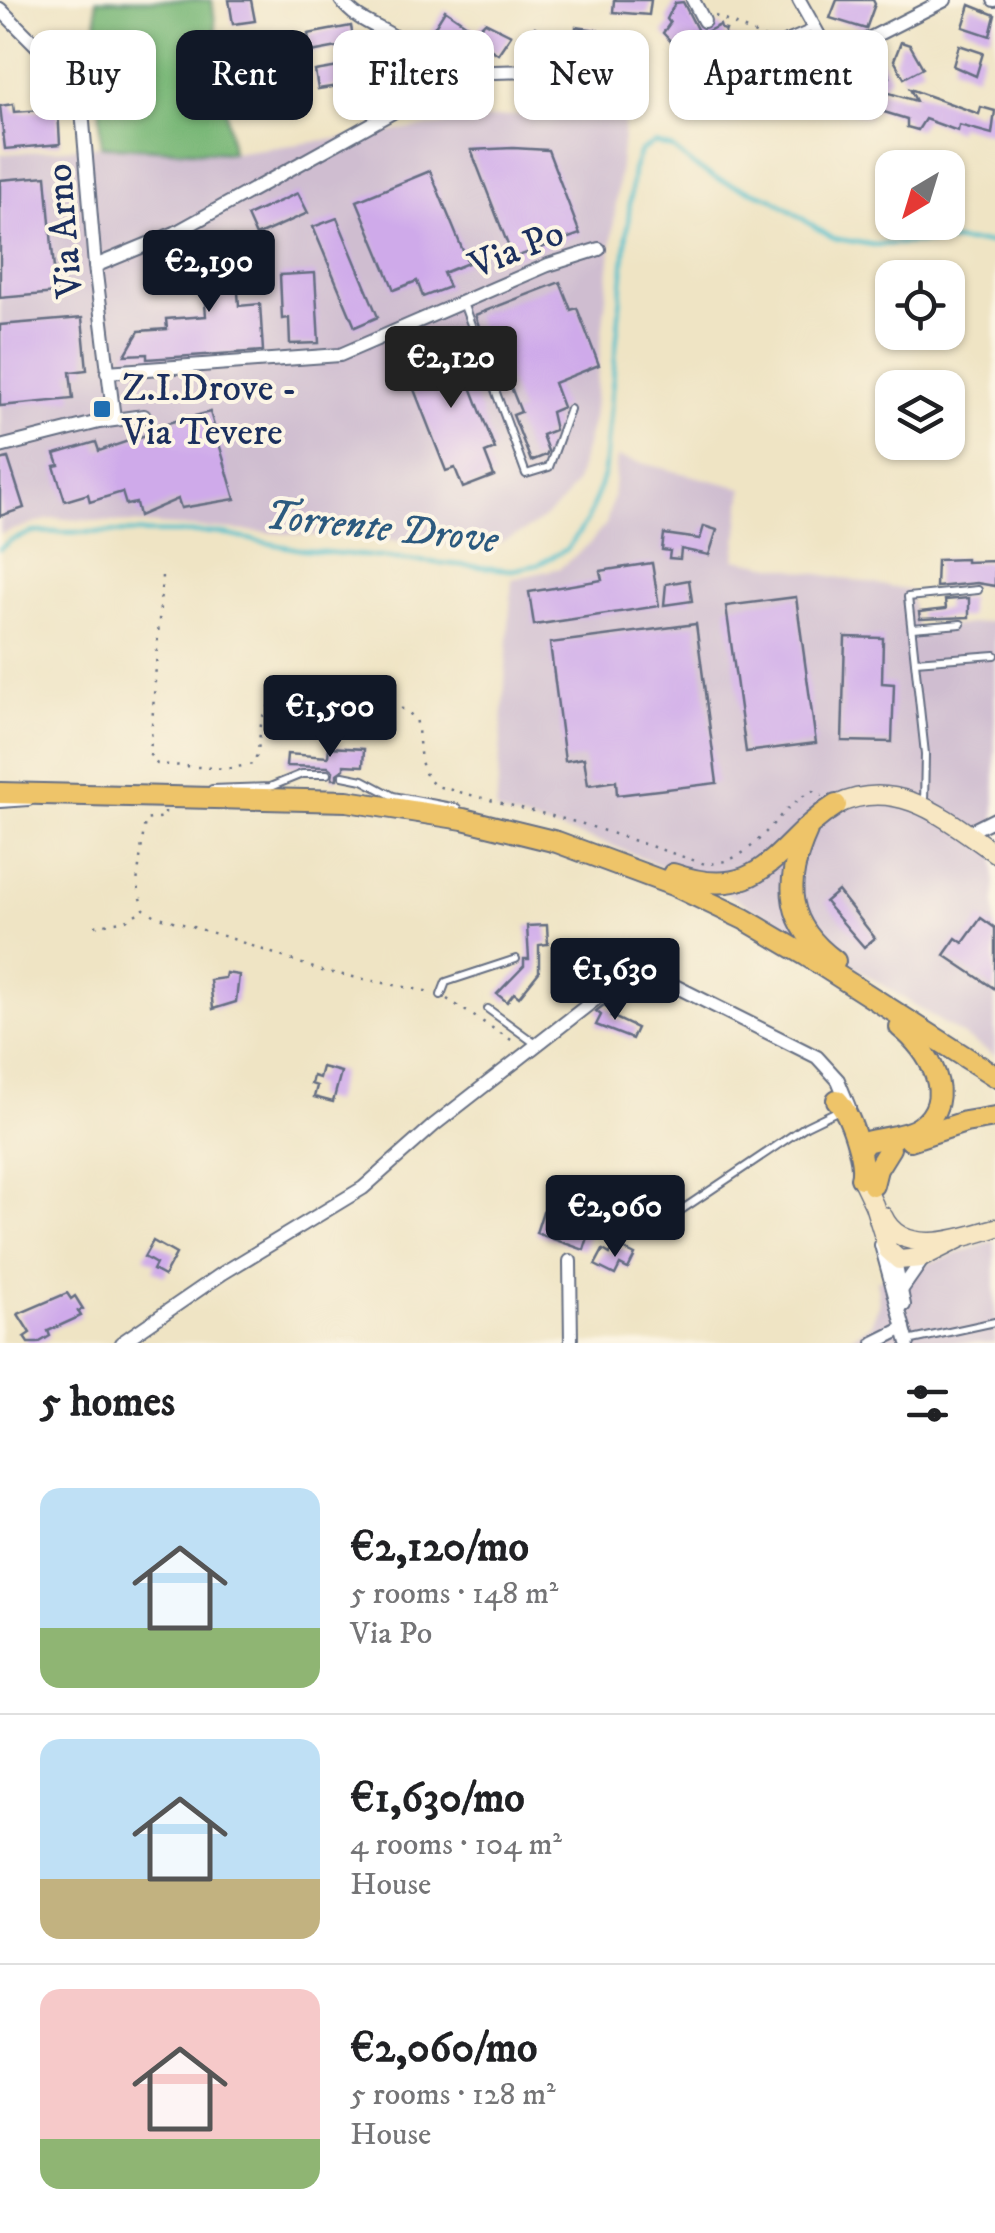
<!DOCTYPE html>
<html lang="en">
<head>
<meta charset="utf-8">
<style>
	body { margin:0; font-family:"IM FELL DW Pica",serif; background:#f2f2f2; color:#202124; height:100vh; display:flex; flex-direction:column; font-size:38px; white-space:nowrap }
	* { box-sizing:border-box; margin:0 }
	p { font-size:32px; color:#757577 }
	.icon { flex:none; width:55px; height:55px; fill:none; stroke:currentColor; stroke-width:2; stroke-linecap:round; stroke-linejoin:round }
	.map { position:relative; height:1343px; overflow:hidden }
	.side { display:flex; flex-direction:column; background:#fff; flex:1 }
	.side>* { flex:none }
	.guide { position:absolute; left:30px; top:30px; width:935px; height:90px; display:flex; gap:20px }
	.needle { width:65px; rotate:218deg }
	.buttons { position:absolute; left:875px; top:150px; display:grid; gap:20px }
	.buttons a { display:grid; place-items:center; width:90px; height:90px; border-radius:20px; background:#fff; box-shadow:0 2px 8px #0004; font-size:50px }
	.price { position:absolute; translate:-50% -85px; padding:0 22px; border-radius:10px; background:#111827; color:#fff; font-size:32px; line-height:65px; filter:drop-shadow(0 2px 5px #0008) }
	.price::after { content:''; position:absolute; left:50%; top:60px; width:30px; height:22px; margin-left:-15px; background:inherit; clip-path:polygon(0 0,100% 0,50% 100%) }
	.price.selected { background:#222; color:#fff }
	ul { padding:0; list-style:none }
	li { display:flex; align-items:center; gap:30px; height:250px; padding:0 40px }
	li+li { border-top:2px solid #e0e0e0 }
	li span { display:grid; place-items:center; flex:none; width:280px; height:200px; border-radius:20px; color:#555 }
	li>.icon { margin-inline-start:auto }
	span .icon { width:120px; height:120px; fill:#fffc; stroke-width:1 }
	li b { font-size:42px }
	h2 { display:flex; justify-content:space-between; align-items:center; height:120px; padding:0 40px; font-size:42px }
	.chip { padding:0 35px; border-radius:20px; background:#fff; box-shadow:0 2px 8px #0004; font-size:35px; line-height:90px }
	.chip.selected { background:#111827; color:#fff }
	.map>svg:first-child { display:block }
</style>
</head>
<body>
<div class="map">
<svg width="995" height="1343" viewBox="0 0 995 1343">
	<rect width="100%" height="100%" fill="#fcf5e5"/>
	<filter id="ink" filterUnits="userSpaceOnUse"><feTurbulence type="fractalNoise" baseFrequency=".01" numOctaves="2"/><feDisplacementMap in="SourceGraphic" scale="20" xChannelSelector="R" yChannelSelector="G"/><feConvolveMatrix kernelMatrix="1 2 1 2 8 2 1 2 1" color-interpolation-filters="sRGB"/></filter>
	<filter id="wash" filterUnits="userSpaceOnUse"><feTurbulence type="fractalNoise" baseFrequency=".0048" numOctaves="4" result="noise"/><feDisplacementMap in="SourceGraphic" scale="40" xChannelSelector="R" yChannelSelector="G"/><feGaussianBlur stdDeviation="2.25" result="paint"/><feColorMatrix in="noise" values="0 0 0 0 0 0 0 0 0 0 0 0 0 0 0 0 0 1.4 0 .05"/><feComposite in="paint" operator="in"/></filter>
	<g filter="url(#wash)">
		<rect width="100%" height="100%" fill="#efe4c4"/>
		<!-- industrial -->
		<g fill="#cfbdd0">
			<path d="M627,100L593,419L576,483L562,502L543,519L521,533L497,544L467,546L53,518L0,534V154L101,146L232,153Z"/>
			<path d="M617,457L743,488L735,559L909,590L918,630L995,621V1056L802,934L717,889L611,845L496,812L512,579L560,568L589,544L606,524L613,498Z"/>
			<path d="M995,1241V1343H843L870,1325L879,1305L877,1280Z"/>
		</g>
		<!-- forest -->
		<path fill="#7ab878" stroke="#4a746b" stroke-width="2.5" d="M96,0H212L232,153L101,146Z"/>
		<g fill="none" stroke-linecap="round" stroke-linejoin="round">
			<!-- stream -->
			<path stroke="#53bfcc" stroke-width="4" d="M0,549L10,541L33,532L217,533L303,550L512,570L537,565L567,549L587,521L597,495L604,472L633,171L640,151L655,143L672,148L694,166L717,179L771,198L832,238L874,245L950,241L995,243"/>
		</g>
		<g id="blocks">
			<!-- building -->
			<g fill="#cfaaea">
				<path d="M229,0H251L255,21L233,24Z"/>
				<path d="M614,0H651L649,15L613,12Z"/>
				<path d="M837,0H873L875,4L866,29L830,18Z"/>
				<path d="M683,2L700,35L720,25L721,29L726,30L724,36L755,46L753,51L786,62L801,90L809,68L868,91L854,63L877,51L890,77L879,90L916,101L910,89L979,114L981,107L995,111L992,134L959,125L958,131L925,119L918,130L907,127V119L871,108L868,117L846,110L848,103L832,98L828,110L727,74L729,66L697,56L692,39L679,50L663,33L670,23L667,19L675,3Z"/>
				<path d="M970,5L995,15L990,36L963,27Z"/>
				<path d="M445,10L476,31L485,22L511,35L498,54L487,47L484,50L460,34L448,53L427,39Z"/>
				<path d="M351,26L354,44L311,52L308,34Z"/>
				<path d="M535,27L544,33L546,30L562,40L549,59L537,52L535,55L520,44Z"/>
				<path d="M576,27L598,30L596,44L603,46L600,67L579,62L582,46L574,44Z"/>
				<path d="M281,37L285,55L241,63L238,45Z"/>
				<path d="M901,42L910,45L923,68L904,78L894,60Z"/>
				<path d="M959,45L983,53L976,76L953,66Z"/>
				<path d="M368,62L371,81L318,89L315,71Z"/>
				<path d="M289,73L292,92L247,99L245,80Z"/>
				<path d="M13,104L14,112L58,109L60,144L5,149L0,106Z"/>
				<path d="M513,148L548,150L580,234L513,258L471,150Z"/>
				<path d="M430,171L468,263L443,273L449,287L423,297L417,281L394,290L357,201Z"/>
				<path d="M46,176L56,293L0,298V180Z"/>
				<path d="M298,193L308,213L256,236L247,216Z"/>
				<path d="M337,218L378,317L355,327L313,227Z"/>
				<path d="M234,237L239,306L260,304L263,351L147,359V354L125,355L139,331L167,329L166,319L206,316L200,239Z"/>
				<path d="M315,273L319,343L290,344L289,318L282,319L280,275Z"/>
				<path d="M560,282L571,310L577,308L599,365L554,383L563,407L551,412L555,430L542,435L548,451L546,455L531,461L513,415L521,412L500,360L492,363L475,315Z"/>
				<path d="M82,318L87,370L70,372L73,399L0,406V325Z"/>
				<path d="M440,338L445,352L456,348L495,449L485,453L494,476L463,488L455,468L446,471L404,364L415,359L411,349Z"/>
				<path d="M210,412L235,499L181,508L178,499L139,516L136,503L126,505L122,492L90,502L88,494L65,501L54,466L59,465L55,454L96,442L99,451L158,431L156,426Z"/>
				<path d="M8,458L24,508L0,516V460Z"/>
				<path d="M704,526L717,530L709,555L681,549L680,559L669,558L670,551L662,550L664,534L700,539Z"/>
				<path d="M966,559V562L995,561V586L977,583L936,587L937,560Z"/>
				<path d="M652,563L659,606L534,625L529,592L602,580L600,571Z"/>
				<path d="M689,580L692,601L664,605L666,584Z"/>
				<path d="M796,597L816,743L746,752L726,606Z"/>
				<path d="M969,598V617L920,619L919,612L946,609L945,600Z"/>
				<path d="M696,624L717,783L617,795L616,781L588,785L584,758L565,761L550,643Z"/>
				<path d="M845,637L883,638L882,683L894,684L892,742L842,741Z"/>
				<path d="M329,747L364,749L363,766L344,765V769L337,774V779H332L333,771L328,767L286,766L287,754L328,757Z"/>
				<path d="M838,891L875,938L864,947L825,902Z"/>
				<path d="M981,918L995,928V989L944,955L956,938L963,943Z"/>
				<path d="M547,925L548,944L539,945V972L519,997L514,993L507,1002L497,994L524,966V959H529L527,926Z"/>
				<path d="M226,973L239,975L236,1002L213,1009L210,980L225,978Z"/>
				<path d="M604,1005L614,1012L611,1016L637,1028L632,1039L596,1025L601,1015L596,1011Z"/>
				<path d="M322,1067L341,1072L333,1102L314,1097L317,1086L311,1084L313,1076L319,1078Z"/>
				<path d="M543,1211L591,1228L584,1250L536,1233Z"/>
				<path d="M153,1241L176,1254L164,1276L153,1270L156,1264L144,1257Z"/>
				<path d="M615,1245L635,1255L628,1269L620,1265L615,1275L595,1265L603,1250L610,1254Z"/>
				<path d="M67,1293L71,1299L75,1296L83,1309L78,1311L81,1316L48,1331L50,1336L38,1343H28L24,1337L30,1333L18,1314Z"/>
			</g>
		</g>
	</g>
	<g filter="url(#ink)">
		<use href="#blocks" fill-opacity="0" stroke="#656e82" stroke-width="2.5"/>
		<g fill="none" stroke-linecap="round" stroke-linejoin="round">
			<!-- lane casing -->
			<g stroke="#656e82" stroke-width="10">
				<g id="lane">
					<path d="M777,43L812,28"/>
					<path d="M463,303L526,474L549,467L570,409"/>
					<path d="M912,628L961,624"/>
					<path d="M915,661L995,655"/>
					<path d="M343,776L363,780L393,796L457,808"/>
					<path d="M212,789L270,787L302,774H327"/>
					<path d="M0,804L29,802"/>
					<path d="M924,804L925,754L908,597L978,590"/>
					<path d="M570,950L593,951L635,971"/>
					<path d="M441,995L446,982L516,959"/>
					<path d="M488,1009L536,1044"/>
					<path d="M653,1229L806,1126L839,1110"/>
					<path d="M908,1341L995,1322"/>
				</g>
			</g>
			<!-- street casing -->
			<g stroke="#656e82" stroke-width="16">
				<g id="street">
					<path d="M693,0L704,21"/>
					<path d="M799,0L826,48L839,54L945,0"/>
					<path d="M994,0H995"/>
					<path d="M0,9L71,80L81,98L95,266L114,419"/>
					<path d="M420,83L457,73L565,70"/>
					<path d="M95,266L175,233L393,112L413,96L421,75C408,24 366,35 341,0"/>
					<path d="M107,372L340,355L548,265L599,249"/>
					<path d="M0,447L99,422L144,416"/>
					<path d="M967,833L995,819"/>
					<path d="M881,1245L908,1343"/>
					<path d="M893,1252L904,1305"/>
					<path d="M570,1261L571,1343"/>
					<path d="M902,1289L925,1256"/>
					<path d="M121,1343L223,1273L363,1188L434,1125L620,980L637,972L653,975L817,1057L838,1080L849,1107"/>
					<path d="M874,1343L904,1328"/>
				</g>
			</g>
			<!-- secondary casing -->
			<g stroke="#656e82" stroke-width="21">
				<g id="secondary">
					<path d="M836,805C899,776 946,819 995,853"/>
					<path d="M861,1178L874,1205L888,1250L899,1260L921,1258L961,1238"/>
					<path d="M883,1216C902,1259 962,1238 995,1228"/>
				</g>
			</g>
			<!-- primary casing -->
			<g stroke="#656e82" stroke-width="24">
				<g id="primary">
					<path d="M0,793L347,801L463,819L557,842L673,885L744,919L807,956L995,1076"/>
					<path d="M807,831C783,884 786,925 835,961"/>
					<path d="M673,874C765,906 776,842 836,805"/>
					<path d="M837,1100C850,1113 866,1161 861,1178"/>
					<path d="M910,1140L965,1122L995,1117"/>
					<path d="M861,1149L866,1142C883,1137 906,1137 920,1127C960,1099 928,1049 900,1027"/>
					<path d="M873,1185L877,1169L890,1148"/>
				</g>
			</g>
			<!-- path -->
			<g stroke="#656e82" stroke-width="2.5" stroke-dasharray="2.5 8" stroke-linecap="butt">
				<path d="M715,16L767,39"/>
				<path d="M162,576L150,755L157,764L226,769L253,764C265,742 253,717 275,700L404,709L416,719C422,742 415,771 436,786L583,824L705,864C761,863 770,810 813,791L822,796"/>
				<path d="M165,811V817L145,820L137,883L144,909L156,916L230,938L322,971L431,992"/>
				<path d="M95,926L126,920L143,910"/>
				<path d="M447,999L516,1043"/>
			</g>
			<!-- lane -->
			<use href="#lane" stroke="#fff" stroke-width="6"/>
			<!-- street -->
			<use href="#street" stroke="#fff" stroke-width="12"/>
			<!-- secondary -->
			<use href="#secondary" stroke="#f8e7c3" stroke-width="18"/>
			<!-- primary -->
			<use href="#primary" stroke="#eec469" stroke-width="20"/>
		</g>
	</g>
	<!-- markers -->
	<rect fill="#1f6fb2" stroke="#fcf5e5" stroke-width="4" x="92" y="399" width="20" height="20" rx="5"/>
	<g text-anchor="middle" stroke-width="8" stroke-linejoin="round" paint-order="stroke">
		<!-- street labels -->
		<g font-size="38" fill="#1b2f5e" stroke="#fcf5e5">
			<text transform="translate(63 231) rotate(-95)" y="13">Via Arno</text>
			<text transform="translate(516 248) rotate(-22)" y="13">Via Po</text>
		</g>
		<!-- poi labels -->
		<g font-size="38" fill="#1b2f5e" stroke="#fcf5e5" text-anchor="start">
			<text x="122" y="400">Z.I.Drove -<tspan x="122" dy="44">Via Tevere</tspan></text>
		</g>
		<!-- water labels -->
		<g font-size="40" font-style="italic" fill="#2c5a7f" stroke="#fcf5e5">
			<text transform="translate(382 526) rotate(6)" y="14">Torrente Drove</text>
		</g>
	</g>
</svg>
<div class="buttons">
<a><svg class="needle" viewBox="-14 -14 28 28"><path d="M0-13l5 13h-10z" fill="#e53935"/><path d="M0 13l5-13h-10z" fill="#757577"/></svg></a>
<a><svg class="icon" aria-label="locate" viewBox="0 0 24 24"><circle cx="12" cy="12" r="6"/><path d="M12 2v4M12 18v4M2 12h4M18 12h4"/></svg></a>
<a><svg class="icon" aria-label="layers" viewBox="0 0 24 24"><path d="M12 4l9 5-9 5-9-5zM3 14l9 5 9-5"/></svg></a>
</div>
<b class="price" style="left:209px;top:315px">€2,190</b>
<b class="price selected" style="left:451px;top:411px">€2,120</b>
<b class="price" style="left:330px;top:760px">€1,500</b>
<b class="price" style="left:615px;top:1023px">€1,630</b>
<b class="price" style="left:615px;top:1260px">€2,060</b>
<div class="guide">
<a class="chip">Buy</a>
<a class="chip selected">Rent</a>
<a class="chip">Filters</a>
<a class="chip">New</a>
<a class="chip">Apartment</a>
</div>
</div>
<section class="side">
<h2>5 homes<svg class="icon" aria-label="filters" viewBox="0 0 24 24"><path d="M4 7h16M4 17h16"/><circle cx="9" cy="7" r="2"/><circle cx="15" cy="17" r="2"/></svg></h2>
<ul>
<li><span style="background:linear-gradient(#bfe0f5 70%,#8fb573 0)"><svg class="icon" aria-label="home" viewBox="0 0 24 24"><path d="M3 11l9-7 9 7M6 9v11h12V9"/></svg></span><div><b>€2,120/mo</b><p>5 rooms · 148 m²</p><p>Via Po</p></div></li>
<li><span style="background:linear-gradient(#bfe0f5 70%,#c2b280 0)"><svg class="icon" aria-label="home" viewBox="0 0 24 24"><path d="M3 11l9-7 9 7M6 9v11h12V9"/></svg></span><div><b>€1,630/mo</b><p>4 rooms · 104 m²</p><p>House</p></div></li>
<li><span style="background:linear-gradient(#f6c9c9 75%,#8fb573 0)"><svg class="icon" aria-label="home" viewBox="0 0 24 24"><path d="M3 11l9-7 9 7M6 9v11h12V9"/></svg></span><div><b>€2,060/mo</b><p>5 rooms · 128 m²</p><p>House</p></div></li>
</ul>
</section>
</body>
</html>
